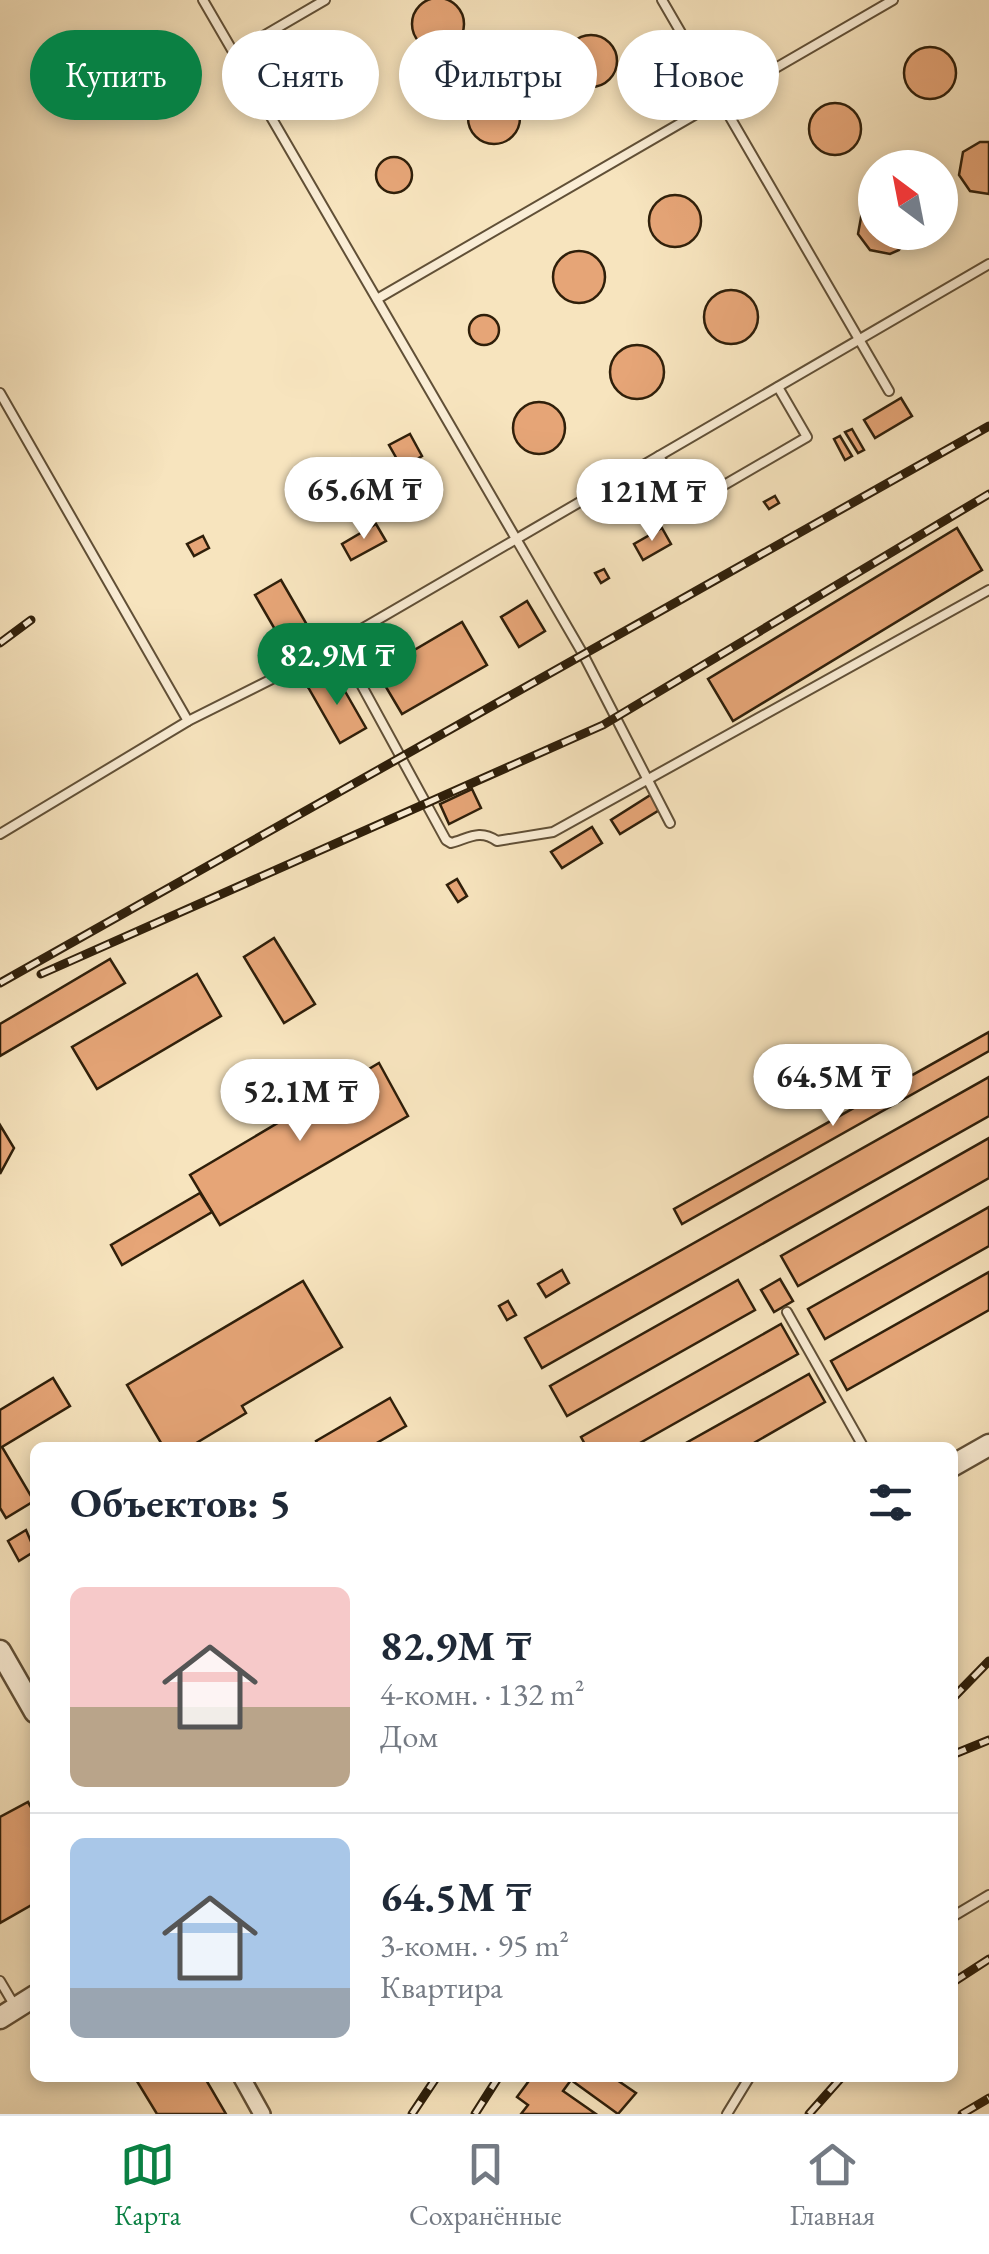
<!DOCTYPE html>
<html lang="ru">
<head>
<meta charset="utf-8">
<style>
	body { margin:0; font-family:"EB Garamond",serif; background:#f2f2f3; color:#1f2937; height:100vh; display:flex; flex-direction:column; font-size:38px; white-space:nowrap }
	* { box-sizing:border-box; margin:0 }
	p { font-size:32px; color:#747a83 }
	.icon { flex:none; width:55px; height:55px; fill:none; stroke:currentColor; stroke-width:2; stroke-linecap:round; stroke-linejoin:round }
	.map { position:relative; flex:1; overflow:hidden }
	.side { position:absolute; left:30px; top:1442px; width:928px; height:640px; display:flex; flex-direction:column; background:#fff; border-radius:15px; box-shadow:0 5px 15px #0003 }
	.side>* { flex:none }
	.hud { position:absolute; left:30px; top:30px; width:930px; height:90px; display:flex; gap:20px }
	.needle { width:65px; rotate:328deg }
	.buttons { position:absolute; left:858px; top:150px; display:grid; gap:20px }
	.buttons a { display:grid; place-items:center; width:100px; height:100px; border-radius:50%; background:#fff; box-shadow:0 5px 15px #0003; font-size:50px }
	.price { position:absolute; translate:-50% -85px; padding:0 22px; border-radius:35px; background:#fff; color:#222; font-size:32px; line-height:65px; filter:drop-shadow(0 2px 5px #0008) }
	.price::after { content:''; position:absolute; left:50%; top:60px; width:30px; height:22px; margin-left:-15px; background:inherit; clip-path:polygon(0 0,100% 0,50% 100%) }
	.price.on { background:#0b8043; color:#fff }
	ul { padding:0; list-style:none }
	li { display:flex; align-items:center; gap:30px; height:250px; padding:0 40px }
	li+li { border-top:2px solid #e0e1e3 }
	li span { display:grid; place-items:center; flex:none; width:280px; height:200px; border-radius:15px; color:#555 }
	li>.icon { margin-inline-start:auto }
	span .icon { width:120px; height:120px; fill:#fffc; stroke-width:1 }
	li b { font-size:42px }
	h2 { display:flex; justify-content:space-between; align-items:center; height:120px; padding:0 40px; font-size:42px }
	.chip { padding:0 35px; border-radius:45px; background:#fff; box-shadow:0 5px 15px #0003; font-size:35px; line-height:90px }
	.chip.on { background:#0b8043; color:#fff }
	.menu { display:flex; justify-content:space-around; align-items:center; height:140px; border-top:2px solid #e0e1e3; background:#fff; font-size:28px; color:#747a83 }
	.menu a { display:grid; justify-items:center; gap:5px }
	.menu .on { color:#0b8043 }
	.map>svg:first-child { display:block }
</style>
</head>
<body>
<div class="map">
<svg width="989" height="2114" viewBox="0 0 989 2114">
	<rect width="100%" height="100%" fill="#f7e4be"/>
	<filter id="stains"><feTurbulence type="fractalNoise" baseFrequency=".002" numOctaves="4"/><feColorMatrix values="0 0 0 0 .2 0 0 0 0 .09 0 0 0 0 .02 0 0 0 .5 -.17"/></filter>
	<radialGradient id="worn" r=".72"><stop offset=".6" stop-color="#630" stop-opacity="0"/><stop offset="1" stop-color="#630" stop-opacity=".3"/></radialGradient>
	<!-- building -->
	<g fill="#e6a577" stroke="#2f1f0a" stroke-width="2.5">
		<circle cx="438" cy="24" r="26"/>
		<circle cx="591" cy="61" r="26"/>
		<circle cx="930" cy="73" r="26"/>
		<circle cx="341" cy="81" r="27"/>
		<circle cx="494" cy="118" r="26"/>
		<circle cx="835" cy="129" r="26"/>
		<path d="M980,142H989V194L970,191L959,175L963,152Z"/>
		<circle cx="394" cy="175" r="18"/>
		<circle cx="675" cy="221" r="26"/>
		<path d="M875,203V232H910L899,250L890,254L870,250L858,234L862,212Z"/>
		<circle cx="579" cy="277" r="26"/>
		<circle cx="731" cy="317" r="27"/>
		<circle cx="484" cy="330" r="15"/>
		<circle cx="637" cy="372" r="27"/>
		<path d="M901,398L912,416L875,438L864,420Z"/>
		<circle cx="539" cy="428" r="26"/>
		<path d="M852,429L864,450L858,453L845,432Z"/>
		<path d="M410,434L422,456L402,468L389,445Z"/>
		<path d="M840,436L852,456L845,460L834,439Z"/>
		<path d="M775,496L779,503L769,509L764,502Z"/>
		<path d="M376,524L386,541L351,560L342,544Z"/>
		<path d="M662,528L671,544L643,560L634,544Z"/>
		<path d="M957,528L982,570L733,721L708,679Z"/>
		<path d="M203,536L209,548L194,556L187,544Z"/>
		<path d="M604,569L609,578L601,583L595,573Z"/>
		<path d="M281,580L310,630L284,645L255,595Z"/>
		<path d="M527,601L545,631L519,647L501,617Z"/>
		<path d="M462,622L487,665L402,714L377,672Z"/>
		<path d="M310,630L334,672L308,687L284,645Z"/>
		<path d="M334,672L366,728L340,743L308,687Z"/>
		<path d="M472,789L481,808L449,824L440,804Z"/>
		<path d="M652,794L661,809L620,834L611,820Z"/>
		<path d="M592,827L602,843L562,868L551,852Z"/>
		<path d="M457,879L467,896L458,902L447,885Z"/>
		<path d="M274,938L315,1004L284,1023L244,957Z"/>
		<path d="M110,959L125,983L0,1056V1024Z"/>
		<path d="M197,974L221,1016L97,1089L72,1047Z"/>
		<path d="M989,1032V1051L682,1224L674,1209Z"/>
		<path d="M379,1063L408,1116L220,1225L190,1175Z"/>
		<path d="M989,1077V1116L542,1368L525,1338Z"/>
		<path d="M0,1125L14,1148L0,1174Z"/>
		<path d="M989,1138V1178L798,1286L781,1256Z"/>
		<path d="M200,1193L212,1212L122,1265L111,1245Z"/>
		<path d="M989,1207V1246L825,1339L808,1309Z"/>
		<path d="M562,1270L569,1283L546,1297L538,1284Z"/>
		<path d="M989,1272V1310L847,1390L831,1361Z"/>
		<path d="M780,1279L793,1301L774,1312L761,1290Z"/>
		<path d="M738,1280L755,1310L567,1416L550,1386Z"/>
		<path d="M303,1281L342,1347L242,1406L246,1413L188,1448H164L127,1385Z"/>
		<path d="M508,1301L516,1315L507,1320L499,1306Z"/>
		<path d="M781,1324L798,1354L631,1448H587L581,1437Z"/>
		<path d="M809,1374L825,1402L745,1448H677Z"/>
		<path d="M53,1378L70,1406L2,1447L34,1501L6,1518L0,1508V1410Z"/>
		<path d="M390,1398L406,1426L368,1448H319L316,1441Z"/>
		<path d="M26,1530L35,1551L19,1561L8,1541Z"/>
		<path d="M28,1802L35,1814V1903L0,1923V1817Z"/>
		<path d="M135,2078H205L226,2114H157Z"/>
		<path d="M531,2078H614L636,2093L618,2114L571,2080L563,2091L596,2114H521L528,2105L517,2097Z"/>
	</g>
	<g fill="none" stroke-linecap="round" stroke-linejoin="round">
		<!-- service casing -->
		<g stroke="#615037" stroke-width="12">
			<g id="service">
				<path d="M203,0L583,654L670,823"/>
				<path d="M662,0L889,391"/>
				<path d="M234,53L325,0"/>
				<path d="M377,299L893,0"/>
				<path d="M0,393L188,721"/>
				<path d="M659,456L688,506L807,437L778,387"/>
				<path d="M338,642L446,840L451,843C469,838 480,829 497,841L553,832L989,590"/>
				<path d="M322,652L989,264"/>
				<path d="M0,834L188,721L296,667"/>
				<path d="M787,1312L864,1448"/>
				<path d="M952,1917L989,1895"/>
				<path d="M0,1981L16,2008"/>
				<path d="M727,2114L749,2078"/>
			</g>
		</g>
		<!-- minor casing -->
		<g stroke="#615037" stroke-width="20">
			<path id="minor" d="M242,2078L262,2114"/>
		</g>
		<!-- tertiary casing -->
		<g stroke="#615037" stroke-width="25">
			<g id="tertiary">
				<path d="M952,1466L989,1445"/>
				<path d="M0,1651L35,1712"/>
				<path d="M0,2018L35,1996"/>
			</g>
		</g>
		<!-- service -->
		<use href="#service" stroke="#faedd5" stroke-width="8"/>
		<!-- minor -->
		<use href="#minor" stroke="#faedd5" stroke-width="15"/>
		<!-- tertiary -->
		<use href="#tertiary" stroke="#faedd5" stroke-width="20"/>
		<!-- rail casing -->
		<g stroke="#2f1f0a" stroke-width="9">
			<g id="rail">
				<path d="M0,643L31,620"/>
				<path d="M41,974L603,725L989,494"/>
				<path d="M0,983L989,426"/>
				<path d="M952,1699L989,1661"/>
				<path d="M952,1755L989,1740"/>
				<path d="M952,1983L989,1959"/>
				<path d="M412,2114L436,2078"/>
				<path d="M475,2114L498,2078"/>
				<path d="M809,2114L841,2078"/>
				<path d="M962,2114L989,2098"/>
			</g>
		</g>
		<!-- rail -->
		<use href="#rail" stroke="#faedd5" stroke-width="5" stroke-dasharray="15" stroke-linecap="butt"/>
	</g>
	<rect width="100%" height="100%" filter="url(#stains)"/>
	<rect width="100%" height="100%" fill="url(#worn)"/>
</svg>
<div class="buttons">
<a><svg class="needle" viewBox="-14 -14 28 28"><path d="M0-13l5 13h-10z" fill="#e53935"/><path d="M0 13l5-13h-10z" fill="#747a83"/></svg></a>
</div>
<b class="price" style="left:364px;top:542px">65.6M ₸</b>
<b class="price" style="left:652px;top:544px">121M ₸</b>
<b class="price on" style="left:337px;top:708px">82.9M ₸</b>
<b class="price" style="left:833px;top:1129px">64.5M ₸</b>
<b class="price" style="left:300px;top:1144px">52.1M ₸</b>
<div class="hud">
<a class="chip on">Купить</a>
<a class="chip">Снять</a>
<a class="chip">Фильтры</a>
<a class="chip">Новое</a>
</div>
<section class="side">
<h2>Объектов: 5<svg class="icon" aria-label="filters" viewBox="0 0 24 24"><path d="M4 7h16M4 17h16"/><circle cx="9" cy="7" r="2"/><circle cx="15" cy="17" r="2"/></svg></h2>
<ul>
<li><span style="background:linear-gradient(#f6c9c9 60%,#b9a48a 0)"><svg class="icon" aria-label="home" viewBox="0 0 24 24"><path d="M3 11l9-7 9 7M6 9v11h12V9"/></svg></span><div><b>82.9M ₸</b><p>4-комн. · 132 m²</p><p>Дом</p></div></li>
<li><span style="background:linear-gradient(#a9c7e8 75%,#9aa5b1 0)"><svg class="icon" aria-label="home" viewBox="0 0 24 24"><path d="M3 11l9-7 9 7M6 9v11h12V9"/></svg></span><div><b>64.5M ₸</b><p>3-комн. · 95 m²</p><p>Квартира</p></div></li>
</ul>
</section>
</div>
<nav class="menu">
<a class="on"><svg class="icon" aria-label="map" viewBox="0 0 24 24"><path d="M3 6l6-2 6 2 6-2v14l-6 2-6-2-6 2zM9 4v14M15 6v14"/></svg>Карта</a>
<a><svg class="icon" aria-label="saved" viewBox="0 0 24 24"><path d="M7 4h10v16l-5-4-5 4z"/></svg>Сохранённые</a>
<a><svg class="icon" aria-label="home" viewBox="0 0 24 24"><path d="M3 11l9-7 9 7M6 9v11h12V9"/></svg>Главная</a>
</nav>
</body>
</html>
